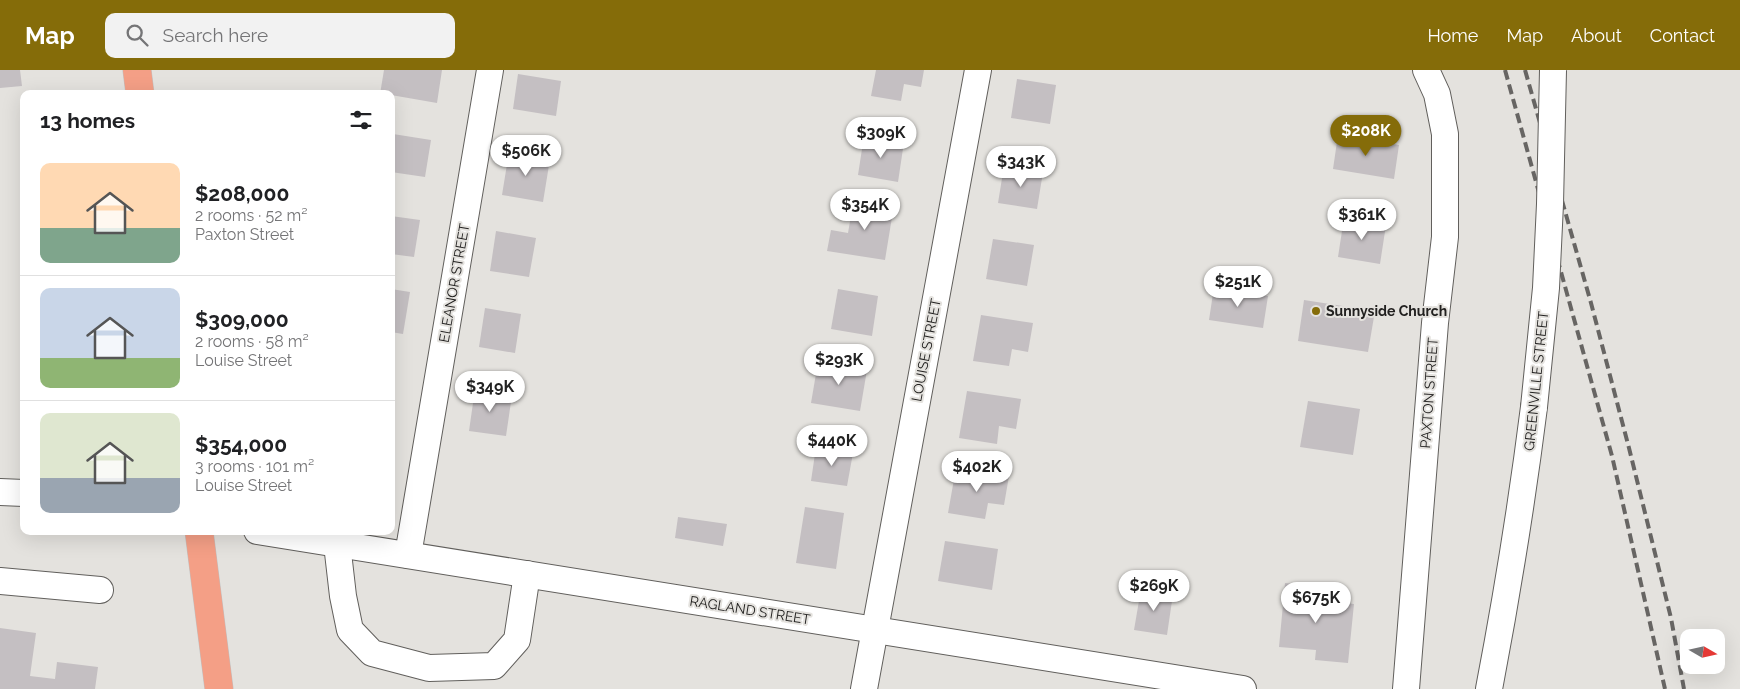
<!DOCTYPE html>
<html lang="en">
<head>
<meta charset="utf-8">
<style>
	body { margin:0; font-family:Raleway,sans-serif; background:#f2f2f2; color:#202124; height:100vh; display:flex; flex-direction:column; font-size:19px; white-space:nowrap }
	* { box-sizing:border-box; margin:0 }
	p { font-size:16px; color:#757577 }
	.icon { flex:none; width:28px; height:28px; fill:none; stroke:currentColor; stroke-width:2; stroke-linecap:round; stroke-linejoin:round }
	.map { position:relative; flex:1; overflow:hidden }
	.sheet { position:absolute; left:20px; top:20px; width:375px; height:445px; display:flex; flex-direction:column; background:#fff; border-radius:10px; box-shadow:0 5px 20px #0002 }
	.sheet>* { flex:none }
	.needle { width:32px; rotate:99deg }
	.buttons { position:absolute; left:1680px; top:559px; display:grid; gap:10px }
	.buttons a { display:grid; place-items:center; width:45px; height:45px; border-radius:10px; background:#fff; box-shadow:0 5px 20px #0002; font-size:25px }
	.price { position:absolute; translate:-50% -42px; padding:0 11px; border-radius:18px; background:#fff; color:#222; font-size:16px; line-height:32px; filter:drop-shadow(0 1px 2px #0008) }
	.price::after { content:''; position:absolute; left:50%; top:30px; width:15px; height:11px; margin-left:-8px; background:inherit; clip-path:polygon(0 0,100% 0,50% 100%) }
	.price.current { background:#856c09; color:#fff }
	ul { padding:0; list-style:none }
	li { display:flex; align-items:center; gap:15px; height:125px; padding:0 20px }
	li+li { border-top:1px solid #e0e0e0 }
	li span { display:grid; place-items:center; flex:none; width:140px; height:100px; border-radius:10px; color:#555 }
	li>.icon { margin-inline-start:auto }
	span .icon { width:60px; height:60px; fill:#fffc; stroke-width:1 }
	li b { font-size:21px }
	h2 { display:flex; justify-content:space-between; align-items:center; height:60px; padding:0 20px; font-size:21px }
	header { display:flex; align-items:center; gap:30px; box-sizing:border-box; height:70px; padding:0 25px; background:#856c09; color:#fff }
	header strong { font-size:24px }
	nav { display:flex; gap:28px; margin-inline-start:auto; font-size:18px }
	.search { width:350px; height:45px; background:#f2f2f2; display:flex; align-items:center; gap:12px; box-sizing:border-box; padding:0 18px; border-radius:10px; color:#757577; font-size:19px }
	.map>svg:first-child { display:block }
</style>
</head>
<body>
<header>
<strong>Map</strong>
<div class="search"><svg class="icon" aria-label="search" viewBox="0 0 24 24"><circle cx="10" cy="10" r="6"/><path d="M15 15l6 6"/></svg>Search here</div>
<nav><a>Home</a><a>Map</a><a>About</a><a>Contact</a></nav>
</header>
<div class="map">
<svg width="1740" height="619" viewBox="0 0 1740 619">
	<rect width="100%" height="100%" fill="#e4e2de"/>
	<!-- building -->
	<g fill="#c4bfc2">
		<path d="M0,0H20L22,16L0,18Z"/>
		<path d="M384,0H442L437,33L391,25V24H380Z"/>
		<path d="M876,0H924L921,17L904,14L901,31L871,26Z"/>
		<path d="M518,4L561,11L556,46L513,39Z"/>
		<path d="M1017,9L1056,15L1050,54L1011,48Z"/>
		<path d="M393,64L431,70L425,107L391,102V75Z"/>
		<path d="M1338,65L1399,75L1394,109L1333,99Z"/>
		<path d="M864,66L904,72L898,112L858,105Z"/>
		<path d="M509,82L550,89L543,132L502,125Z"/>
		<path d="M1004,96L1043,102L1037,139L998,133Z"/>
		<path d="M854,128L894,135L885,190L827,181L831,160L848,163Z"/>
		<path d="M391,146L420,150L414,187L391,184Z"/>
		<path d="M1344,148L1386,155L1380,194L1338,187Z"/>
		<path d="M496,161L536,168L529,207L490,201Z"/>
		<path d="M993,169L1034,175L1027,216L986,209Z"/>
		<path d="M1214,217L1268,226L1263,258L1209,250Z"/>
		<path d="M391,219L410,222L403,264L391,262Z"/>
		<path d="M838,219L878,226L872,266L831,259Z"/>
		<path d="M1304,230L1375,241L1368,282L1298,271Z"/>
		<path d="M485,238L521,244L515,283L479,277Z"/>
		<path d="M981,245L1033,253L1028,282L1012,279L1009,296L973,291Z"/>
		<path d="M818,292L867,300L860,341L811,333Z"/>
		<path d="M475,319L512,325L506,366L469,361Z"/>
		<path d="M967,321L1021,329L1016,359L999,356L997,374L959,368Z"/>
		<path d="M1308,331L1360,339L1353,385L1300,377Z"/>
		<path d="M816,377L853,383L847,416L811,411Z"/>
		<path d="M956,398L1009,406L1004,435L988,433L985,449L948,443Z"/>
		<path d="M805,437L844,443L836,499L796,493Z"/>
		<path d="M678,447L727,454L723,476L675,468Z"/>
		<path d="M945,471L998,479L992,520L938,511Z"/>
		<path d="M1285,513L1322,517L1321,530L1354,534L1348,593L1315,590L1316,580L1279,577Z"/>
		<path d="M1141,519L1173,524L1167,565L1134,560Z"/>
		<path d="M0,558L36,563L30,606L55,609L57,592L98,597L95,619H0Z"/>
	</g>
	<g fill="none" stroke-linecap="round" stroke-linejoin="round">
		<!-- minor casing -->
		<g stroke="#615f5c" stroke-width="28">
			<g id="minor">
				<path d="M0,422L24,423"/>
				<path d="M257,461L1243,619"/>
				<path d="M337,474L343,526L350,560L372,583L429,598L494,596L517,570L527,504"/>
				<path d="M408,485L490,0"/>
				<path d="M0,511L100,520"/>
				<path d="M864,619L978,0"/>
				<path d="M1406,619L1435,253L1445,167V64L1437,24L1426,0"/>
				<path d="M1489,619C1507,525 1522,432 1534,337"/>
			</g>
		</g>
		<!-- highway casing -->
		<g stroke="#c1c1c1" stroke-width="29">
			<g id="highway">
				<path d="M137,0L140,24"/>
				<path d="M199,461L219,619"/>
			</g>
		</g>
		<!-- minor -->
		<use href="#minor" stroke="#fff" stroke-width="26"/>
		<!-- highway -->
		<use href="#highway" stroke="#f49f86" stroke-width="28"/>
		<!-- rail -->
		<g stroke="#676563" stroke-width="4" stroke-dasharray="10 5" stroke-linecap="butt">
			<path d="M1505,0L1612,386L1665,619"/>
			<path d="M1525,0L1591,233L1629,378L1671,548L1684,619"/>
		</g>
		<!-- minor-bridge casing -->
		<g stroke="#615f5c" stroke-width="28" stroke-linecap="butt">
			<path id="minor-bridge" d="M1534,337L1546,218L1550,134L1553,0"/>
		</g>
		<!-- minor-bridge -->
		<use href="#minor-bridge" stroke="#fff" stroke-width="26"/>
	</g>
	<!-- markers -->
	<circle fill="#856c09" stroke="#e4e2de" stroke-width="2" cx="1316" cy="241" r="5"/>
	<g text-anchor="middle" stroke-width="4" stroke-linejoin="round" paint-order="stroke">
		<!-- street labels -->
		<g font-size="14" fill="#222120" stroke="#e4e2de">
			<text transform="translate(454 213) rotate(-80)" y="5">ELEANOR STREET</text>
			<text transform="translate(926 280) rotate(-79)" y="5">LOUISE STREET</text>
			<text transform="translate(1536 311) rotate(-84)" y="5">GREENVILLE STREET</text>
			<text transform="translate(1429 323) rotate(-86)" y="5">PAXTON STREET</text>
			<text transform="translate(750 540) rotate(9)" y="5">RAGLAND STREET</text>
		</g>
		<!-- poi labels -->
		<g font-size="14" font-weight="bold" fill="#222120" stroke="#e4e2de" text-anchor="start">
			<text x="1326" y="246">Sunnyside Church</text>
		</g>
	</g>
</svg>
<div class="buttons">
<a><svg class="needle" viewBox="-14 -14 28 28"><path d="M0-13l5 13h-10z" fill="#e53935"/><path d="M0 13l5-13h-10z" fill="#757577"/></svg></a>
</div>
<b class="price current" style="left:1366px;top:87px">$208K</b>
<b class="price" style="left:881px;top:89px">$309K</b>
<b class="price" style="left:526px;top:107px">$506K</b>
<b class="price" style="left:1021px;top:118px">$343K</b>
<b class="price" style="left:865px;top:161px">$354K</b>
<b class="price" style="left:1362px;top:171px">$361K</b>
<b class="price" style="left:1238px;top:238px">$251K</b>
<b class="price" style="left:839px;top:316px">$293K</b>
<b class="price" style="left:490px;top:343px">$349K</b>
<b class="price" style="left:832px;top:397px">$440K</b>
<b class="price" style="left:977px;top:423px">$402K</b>
<b class="price" style="left:1154px;top:542px">$269K</b>
<b class="price" style="left:1316px;top:554px">$675K</b>
<section class="sheet">
<h2>13 homes<svg class="icon" aria-label="filters" viewBox="0 0 24 24"><path d="M4 7h16M4 17h16"/><circle cx="9" cy="7" r="2"/><circle cx="15" cy="17" r="2"/></svg></h2>
<ul>
<li><span style="background:linear-gradient(#ffd9b3 65%,#7fa58c 0)"><svg class="icon" aria-label="home" viewBox="0 0 24 24"><path d="M3 11l9-7 9 7M6 9v11h12V9"/></svg></span><div><b>$208,000</b><p>2 rooms · 52 m²</p><p>Paxton Street</p></div></li>
<li><span style="background:linear-gradient(#c9d6e8 70%,#8fb573 0)"><svg class="icon" aria-label="home" viewBox="0 0 24 24"><path d="M3 11l9-7 9 7M6 9v11h12V9"/></svg></span><div><b>$309,000</b><p>2 rooms · 58 m²</p><p>Louise Street</p></div></li>
<li><span style="background:linear-gradient(#dfe7d0 65%,#9aa5b1 0)"><svg class="icon" aria-label="home" viewBox="0 0 24 24"><path d="M3 11l9-7 9 7M6 9v11h12V9"/></svg></span><div><b>$354,000</b><p>3 rooms · 101 m²</p><p>Louise Street</p></div></li>
</ul>
</section>
</div>
</body>
</html>
